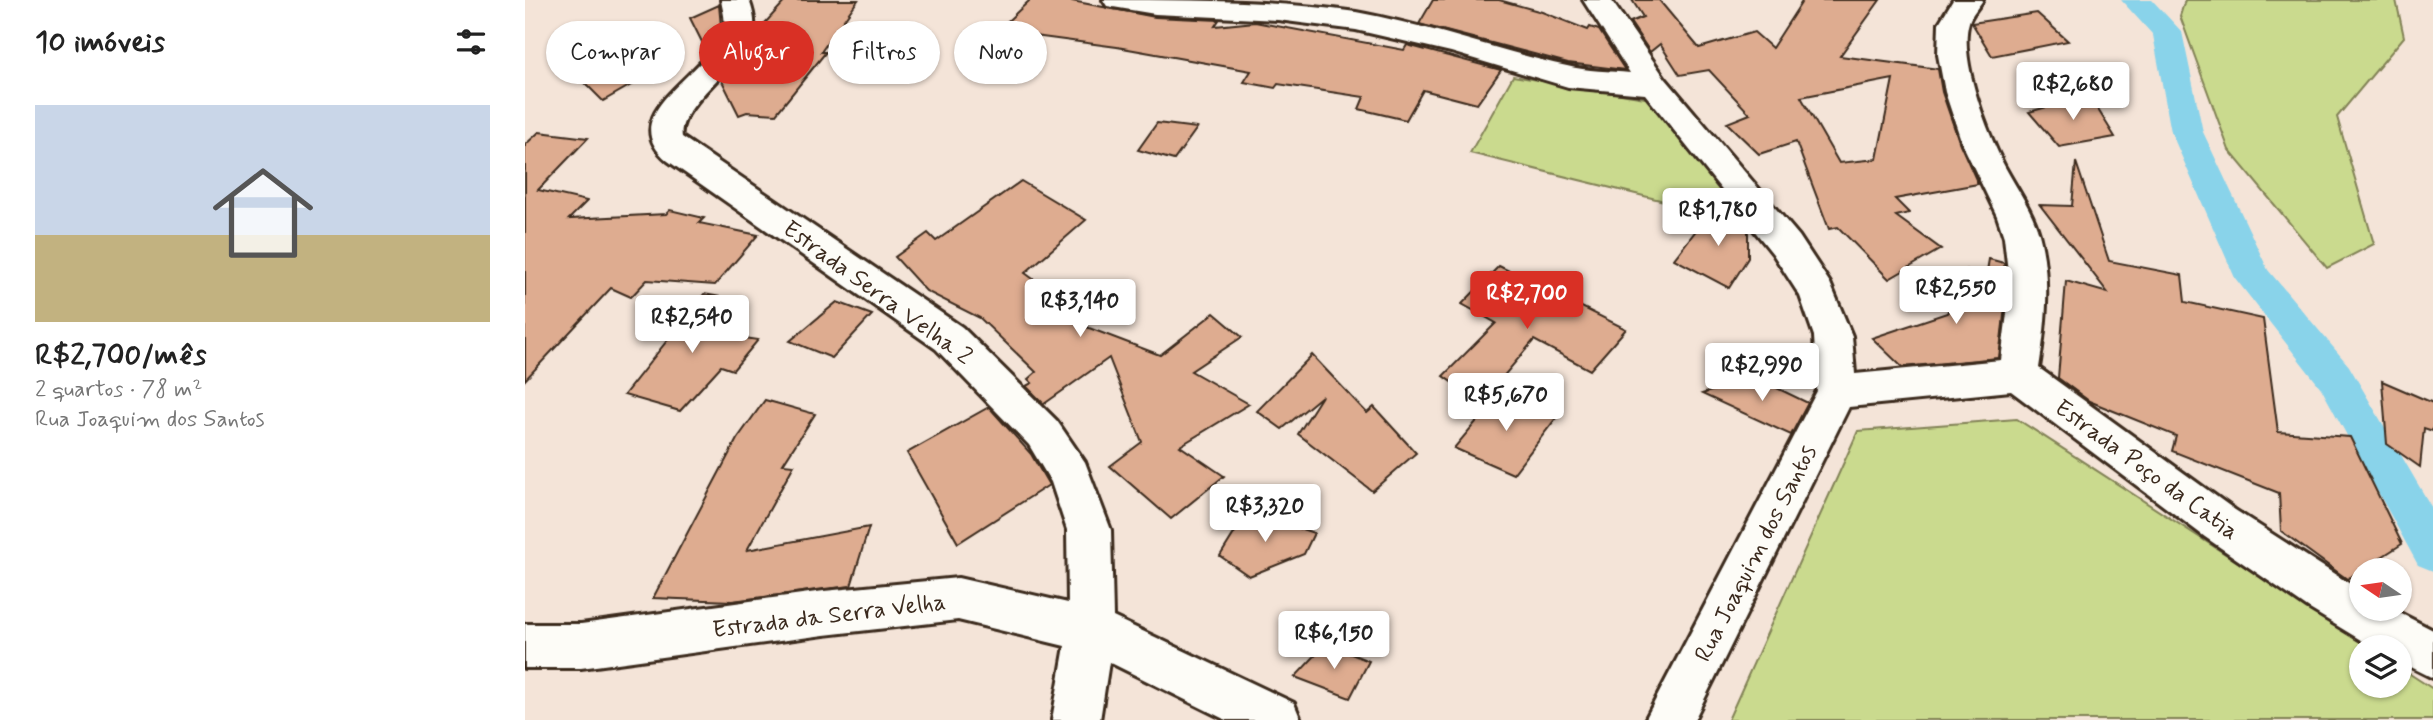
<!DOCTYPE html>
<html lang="pt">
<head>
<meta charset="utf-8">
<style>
	body { margin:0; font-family:Mynerve,sans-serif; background:#f2f2f2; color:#222; height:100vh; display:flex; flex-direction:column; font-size:26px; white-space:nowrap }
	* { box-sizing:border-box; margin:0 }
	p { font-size:23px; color:#767676 }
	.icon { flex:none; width:38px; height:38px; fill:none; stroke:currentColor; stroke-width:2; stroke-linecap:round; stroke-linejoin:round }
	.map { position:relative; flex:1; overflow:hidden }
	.drawer { display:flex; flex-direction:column; background:#fff; width:525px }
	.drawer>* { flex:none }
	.guide { position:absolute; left:21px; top:21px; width:665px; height:63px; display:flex; gap:14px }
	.needle { width:46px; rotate:283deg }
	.buttons { position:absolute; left:1824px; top:558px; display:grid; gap:14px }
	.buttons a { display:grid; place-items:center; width:63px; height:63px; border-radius:50%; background:#fff; box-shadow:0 2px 5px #0004; font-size:35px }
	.price { position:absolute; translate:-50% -60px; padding:0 16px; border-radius:7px; background:#fff; color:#222; font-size:23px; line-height:46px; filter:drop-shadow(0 2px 4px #0008) }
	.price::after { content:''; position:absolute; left:50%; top:42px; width:21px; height:16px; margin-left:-10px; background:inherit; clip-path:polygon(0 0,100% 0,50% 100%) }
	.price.active { background:#d93025; color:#fff }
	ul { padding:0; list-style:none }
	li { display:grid; align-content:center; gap:14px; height:371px; padding:0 35px }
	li+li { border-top:2px solid #e0e0e0 }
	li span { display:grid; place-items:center; height:217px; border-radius:0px; color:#555 }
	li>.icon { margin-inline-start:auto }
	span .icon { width:126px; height:126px; fill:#fffc; stroke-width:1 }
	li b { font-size:30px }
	h2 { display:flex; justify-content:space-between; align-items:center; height:84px; padding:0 35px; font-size:30px }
	.chip { padding:0 24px; border-radius:32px; background:#fff; box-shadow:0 2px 5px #0004; font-size:24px; line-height:63px }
	.chip.active { background:#d93025; color:#fff }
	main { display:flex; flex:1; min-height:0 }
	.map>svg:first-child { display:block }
</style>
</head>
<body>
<main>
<section class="drawer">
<h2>10 imóveis<svg class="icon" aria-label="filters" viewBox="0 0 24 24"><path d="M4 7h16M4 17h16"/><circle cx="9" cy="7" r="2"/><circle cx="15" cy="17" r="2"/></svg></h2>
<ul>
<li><span style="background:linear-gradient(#c9d6e8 60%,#c2b280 0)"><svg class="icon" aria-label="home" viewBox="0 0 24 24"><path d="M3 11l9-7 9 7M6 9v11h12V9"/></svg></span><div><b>R$2,700/mês</b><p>2 quartos · 78 m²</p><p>Rua Joaquim dos Santos</p></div></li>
</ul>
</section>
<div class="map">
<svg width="1908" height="720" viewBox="0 0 1908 720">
	<rect width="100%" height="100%" fill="#f4e4d8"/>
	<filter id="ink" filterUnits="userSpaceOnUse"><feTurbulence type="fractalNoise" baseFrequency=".0143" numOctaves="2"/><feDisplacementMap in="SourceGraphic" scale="14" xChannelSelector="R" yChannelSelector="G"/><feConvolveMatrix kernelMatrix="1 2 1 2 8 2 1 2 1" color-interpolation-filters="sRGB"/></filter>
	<g filter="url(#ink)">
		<!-- green -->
		<g fill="#cada8e" stroke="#828256" stroke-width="2">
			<path d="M1660,0H1871L1879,37L1812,117L1849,244L1802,268L1704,150L1655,16Z"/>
			<path d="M988,76L1126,99L1213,207L1139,201L945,153Z"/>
			<path d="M1492,419L1844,647L1836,648V686H1874V667L1908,689V720H1203L1333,431Z"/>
		</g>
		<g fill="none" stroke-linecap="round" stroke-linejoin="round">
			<!-- canal -->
			<path fill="#89d3ea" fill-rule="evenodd" d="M1596,0H1627L1657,32L1678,132L1743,270L1824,366L1908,510V571L1893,565L1796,388L1710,278L1646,132L1628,35Z"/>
		</g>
		<!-- building -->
		<g fill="#deac90" stroke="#3b2a1e" stroke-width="2" fill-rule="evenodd">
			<path d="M261,0H333L296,52H301L251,114L222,112L214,115L196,79L216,57L229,35Z"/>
			<path d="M505,0H542L630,17L694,20L690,26L730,22L879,50L882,45L976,70L952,104L898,90L881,120L834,109L839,97L753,84L750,88L719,82L726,71L592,47L472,31Z"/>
			<path d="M908,0H974L1017,12L1063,30L1065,27L1074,30L1100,70L1043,63L894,24Z"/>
			<path d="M1107,0H1134L1174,48L1229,32L1247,48L1278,0H1355L1315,56L1413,69L1417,92L1435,144L1453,184L1370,199L1384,213L1371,216L1416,249L1364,279L1313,227L1304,229L1271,142L1234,154L1202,123L1225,114L1184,70L1155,75L1135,44L1125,52L1105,22L1118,17ZM1368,79L1352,159L1314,163L1276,97Z"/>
			<path d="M194,5L196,26L182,52L165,18Z"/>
			<path d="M1512,13L1543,41L1467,56L1447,23Z"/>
			<path d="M105,45L127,73L78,101L53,76Z"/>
			<path d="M1564,95L1590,137L1534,147L1504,112Z"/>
			<path d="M632,123L672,128L649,160L613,150Z"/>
			<path d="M14,132L63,138L13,190L62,201L44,219L141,214L145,210L179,218L174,223L233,235L190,285L122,280L106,297L86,288L0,380V145Z"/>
			<path d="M1551,162L1584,261L1657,275L1660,302L1738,319L1753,432L1825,437L1877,544L1822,579L1756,531L1754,493L1647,451L1651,436L1564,401L1533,378L1541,281L1583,293L1515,205L1547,206Z"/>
			<path d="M496,181L561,220L500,273L553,312L543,320L635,355L689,313L717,337L666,371L724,404L655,446L699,476L646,519L585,466L617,442L584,358L519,404L501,386L507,383L503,379L511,372L455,318L401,291L370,257L403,233L411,241Z"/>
			<path d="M1186,211L1213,214L1223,227V258L1204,288L1149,259Z"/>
			<path d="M1464,259L1479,263L1482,290L1474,358L1377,367L1347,338L1422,313L1442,270L1460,283Z"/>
			<path d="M974,266L1101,329L1065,370L1009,340L956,403L918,376L971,323L937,304Z"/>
			<path d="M179,294L218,301L193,334L233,340L208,370L196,366L155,411L99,395Z"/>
			<path d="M312,302L347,315L307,358L265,341Z"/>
			<path d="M787,355L842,413L849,407L891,453L847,491L773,434L797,396L757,429L732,411Z"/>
			<path d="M1229,377L1283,403L1266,435L1177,394Z"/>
			<path d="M1857,381L1908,403V431L1899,428L1895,467L1862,444Z"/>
			<path d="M977,391L1031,418L988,474L929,448Z"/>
			<path d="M240,400L290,414L258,464L269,465L222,550L344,527L326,586L207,601L128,598L212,439Z"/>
			<path d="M464,407L506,454L524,485L433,543L382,453Z"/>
			<path d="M723,511L789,533L779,554L724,576L695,556Z"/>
			<path d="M801,644L844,661L825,698L770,677Z"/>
		</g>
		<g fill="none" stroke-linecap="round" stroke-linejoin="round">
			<!-- minor casing -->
			<g stroke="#3b2a1e" stroke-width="6">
				<g id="minor">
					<path d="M196,0H224C227,8 230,19 229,27C221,64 151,106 157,137L437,327L532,421L560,462L586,530L588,617L769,703L776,720H701L584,662L575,720H527L540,646L433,620L299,635L56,668H0V624H56L299,591L433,578L543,603L542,530L526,482L504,445L411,349L143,161C84,112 190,72 199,27C201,18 197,8 196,0Z"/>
					<path d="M578,0C662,0 748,0 831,12C903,25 971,50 1042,66C1062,71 1085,71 1105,73L1058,0H1086L1140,78L1274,236L1305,283L1327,336L1330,374L1476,360L1485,290L1479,237L1472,216L1437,143L1420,92L1413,55L1414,23L1428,0H1458C1453,8 1447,13 1444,22C1433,59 1463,134 1480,167C1492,189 1507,210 1514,234C1526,278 1521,324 1514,368L1710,510L1836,591V609H1867L1908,630V678L1874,661V648H1849L1783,608L1680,537L1486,391L1324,407L1169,720H1120L1292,391L1289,336L1275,296L1248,254L1120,94L1043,87L926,52L831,30L753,20L630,14L582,6Z"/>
				</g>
			</g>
			<!-- minor -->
			<use href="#minor" fill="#fdfcf7" fill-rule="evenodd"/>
		</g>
	</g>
	<g text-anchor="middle" stroke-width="5" stroke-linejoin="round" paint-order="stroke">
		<!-- street labels -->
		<g font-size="24" fill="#3b2a1e" stroke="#fdfcf7">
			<text transform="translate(353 292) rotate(36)" y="8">Estrada Serra Velha 2</text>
			<text transform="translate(1622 469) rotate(36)" y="8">Estrada Poço da Catia</text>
			<text transform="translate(1230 553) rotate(-63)" y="8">Rua Joaquim dos Santos</text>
			<text transform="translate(304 615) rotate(-7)" y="8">Estrada da Serra Velha</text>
		</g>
	</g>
</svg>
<div class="buttons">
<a><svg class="needle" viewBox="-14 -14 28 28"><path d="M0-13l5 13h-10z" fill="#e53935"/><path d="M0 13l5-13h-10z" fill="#767676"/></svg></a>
<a><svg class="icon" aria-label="layers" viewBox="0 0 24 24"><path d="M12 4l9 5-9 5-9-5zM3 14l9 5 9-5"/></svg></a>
</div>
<b class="price" style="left:1548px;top:122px">R$2,680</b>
<b class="price" style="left:1193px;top:248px">R$1,780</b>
<b class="price" style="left:1431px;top:326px">R$2,550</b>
<b class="price active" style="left:1002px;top:331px">R$2,700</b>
<b class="price" style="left:555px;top:339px">R$3,140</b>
<b class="price" style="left:167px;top:355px">R$2,540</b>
<b class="price" style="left:1237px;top:403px">R$2,990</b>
<b class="price" style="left:981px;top:433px">R$5,670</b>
<b class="price" style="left:740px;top:544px">R$3,320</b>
<b class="price" style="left:809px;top:671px">R$6,150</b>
<div class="guide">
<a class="chip">Comprar</a>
<a class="chip active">Alugar</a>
<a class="chip">Filtros</a>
<a class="chip">Novo</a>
</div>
</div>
</main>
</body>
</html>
